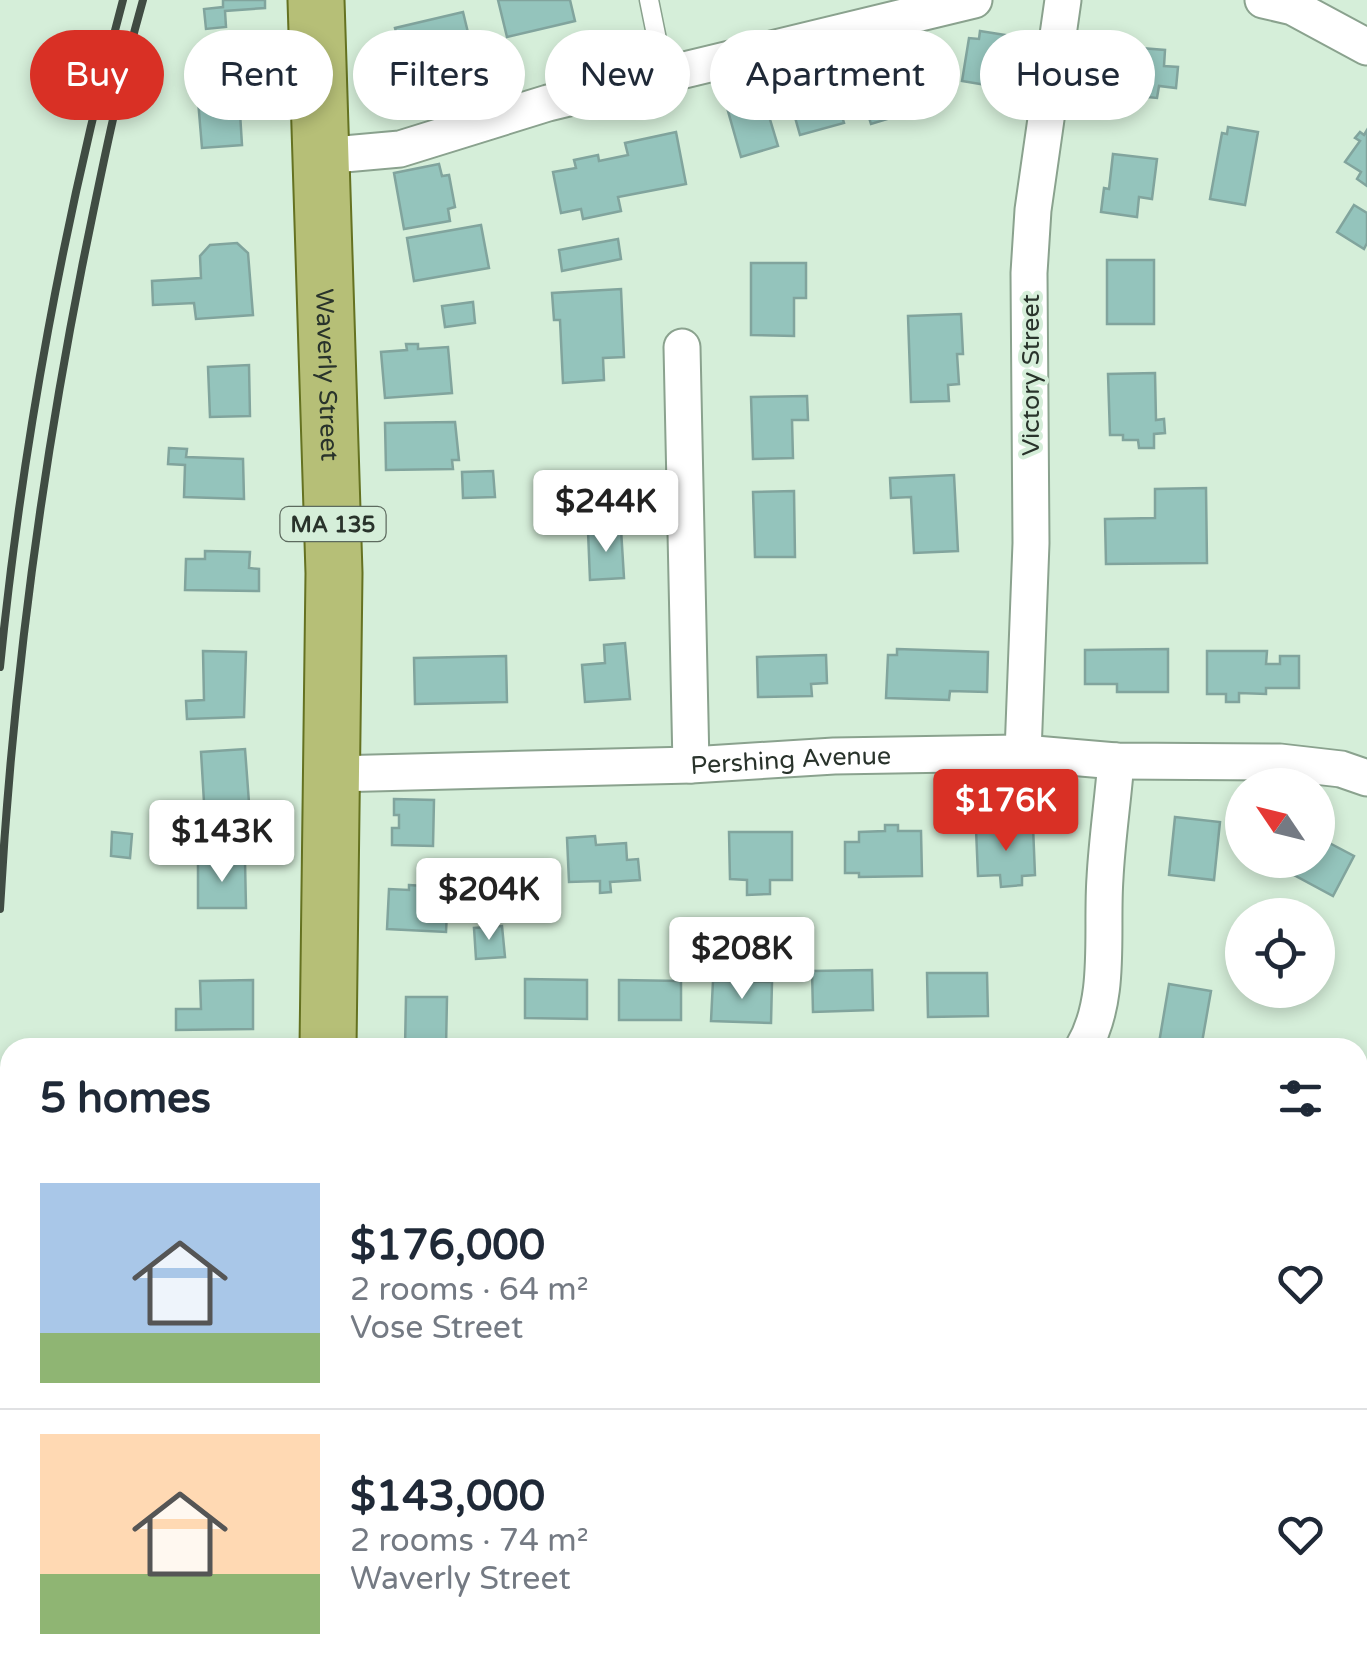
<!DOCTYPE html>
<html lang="en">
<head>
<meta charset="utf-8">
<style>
	body { margin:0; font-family:"Varela Round",sans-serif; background:#f2f2f3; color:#1f2937; height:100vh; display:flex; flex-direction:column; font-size:38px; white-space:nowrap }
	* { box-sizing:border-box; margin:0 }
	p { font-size:32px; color:#747a83 }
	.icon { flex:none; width:55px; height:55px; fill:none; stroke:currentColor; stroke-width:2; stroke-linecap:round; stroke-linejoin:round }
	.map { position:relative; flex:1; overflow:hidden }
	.drawer { position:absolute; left:0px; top:1038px; width:1368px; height:642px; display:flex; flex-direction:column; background:#fff; border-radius:30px 30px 0 0; box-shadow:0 5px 15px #0003 }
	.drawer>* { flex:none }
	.guide { position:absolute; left:30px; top:30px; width:1308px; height:90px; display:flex; gap:20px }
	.needle { width:65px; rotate:305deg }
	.buttons { position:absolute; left:1225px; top:768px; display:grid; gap:20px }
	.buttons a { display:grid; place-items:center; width:110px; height:110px; border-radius:50%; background:#fff; box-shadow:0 5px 15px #0003; font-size:50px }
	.price { position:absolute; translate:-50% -85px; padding:0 22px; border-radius:10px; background:#fff; color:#222; font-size:32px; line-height:65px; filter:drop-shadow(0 2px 5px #0008) }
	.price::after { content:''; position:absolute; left:50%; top:60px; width:30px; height:22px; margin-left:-15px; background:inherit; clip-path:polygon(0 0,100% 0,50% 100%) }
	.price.selected { background:#d93025; color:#fff }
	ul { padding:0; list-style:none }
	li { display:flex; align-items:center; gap:30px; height:250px; padding:0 40px }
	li+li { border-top:2px solid #e0e1e3 }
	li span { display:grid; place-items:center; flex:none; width:280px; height:200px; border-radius:0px; color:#555 }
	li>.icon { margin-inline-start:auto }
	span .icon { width:120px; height:120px; fill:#fffc; stroke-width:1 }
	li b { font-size:42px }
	h2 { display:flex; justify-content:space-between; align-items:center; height:120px; padding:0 40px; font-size:42px }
	.chip { padding:0 35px; border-radius:45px; background:#fff; box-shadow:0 5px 15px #0003; font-size:35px; line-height:90px }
	.chip.selected { background:#d93025; color:#fff }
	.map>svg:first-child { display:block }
</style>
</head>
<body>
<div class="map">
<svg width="1367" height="1678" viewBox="0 0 1367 1678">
	<rect width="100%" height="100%" fill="#d5eed9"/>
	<!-- building -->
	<g fill="#94c4bc" stroke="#81a49d" stroke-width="2.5">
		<path d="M223,0H265V8L225,11L226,27L206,29L204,9L223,7Z"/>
		<path d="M498,0H570L575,21L507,37Z"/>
		<path d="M463,12L472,49L404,65L395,28Z"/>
		<path d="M980,31L1018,37L1010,89L962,81L969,38L979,39Z"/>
		<path d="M1115,46L1165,50L1164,66L1178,67L1176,88L1159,86L1157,98L1115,94L1116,84L1111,83Z"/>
		<path d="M904,66L917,110L871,124L857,79Z"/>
		<path d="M815,73L817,80L830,77L844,123L800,135L785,82Z"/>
		<path d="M762,93L778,146L741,157L726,104Z"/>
		<path d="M239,97L242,145L202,148L198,100Z"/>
		<path d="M1228,127L1258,132L1245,205L1210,199L1222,133L1227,134Z"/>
		<path d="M1367,130V186L1357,179L1361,172L1345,162L1360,141L1355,138L1360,132L1364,135Z"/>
		<path d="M676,132L686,184L618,197L621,211L583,219L581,209L561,213L553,172L576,168L574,160L598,155L599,161L628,155L625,143Z"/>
		<path d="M1113,154L1157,159L1152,199L1139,197L1137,217L1101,212L1104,188L1109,189Z"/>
		<path d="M439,164L442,176L449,175L455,207L448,209L450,221L404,229L394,173Z"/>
		<path d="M1354,205L1367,213V243L1364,249L1337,232Z"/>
		<path d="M481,225L489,268L414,281L407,238Z"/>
		<path d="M618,239L621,259L562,271L559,250Z"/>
		<path d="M237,243L248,253L253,315L196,319L194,303L153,305L152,281L201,278L200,256L210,245Z"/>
		<rect x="1107" y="260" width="47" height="64"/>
		<path d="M751,263H806V298H794V336L751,335Z"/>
		<path d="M621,289L624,357L603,358L604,380L563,383L560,320H554L552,293Z"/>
		<path d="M473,302L475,323L445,327L442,306Z"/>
		<path d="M961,314L963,354H957L959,384L948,385L949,401L911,402L908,316Z"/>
		<path d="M406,344H418V349L448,347L452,393L385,398L381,352L407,350Z"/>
		<path d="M249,365L250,416L210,417L208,367Z"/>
		<path d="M1155,373L1156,420L1164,419L1165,433L1154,434V448H1139L1138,440H1123V435H1110L1108,374Z"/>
		<path d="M807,396L808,420H792L793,458L753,459L751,397Z"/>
		<path d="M455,422L459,460H452L453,469L386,470L385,423Z"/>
		<path d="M169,448L187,449L186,457L243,459L244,499L184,497L185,465L168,464Z"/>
		<path d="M493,471L495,497L463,498L462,472Z"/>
		<path d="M954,475L958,551L914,553L911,497L891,498L890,478Z"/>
		<path d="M1206,488L1207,563L1106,564L1105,519L1155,518V489Z"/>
		<path d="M794,491L795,557H755L753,492Z"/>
		<path d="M621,529L624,578L590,580L588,531Z"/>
		<path d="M205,551L250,552L249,568L259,569V591L185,590L186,559H205Z"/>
		<path d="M625,643L630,699L585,702L582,665L605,663L604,645Z"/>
		<path d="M897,649L988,652L987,692L950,691L949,700L886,698L888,655H897Z"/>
		<path d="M1168,649V692H1117V684H1085V650Z"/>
		<path d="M203,651L246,652L244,717L187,719L186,701L204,700Z"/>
		<path d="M1207,651H1267L1266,664H1280V656H1299V688H1266V694L1239,693V702H1226V694H1207Z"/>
		<path d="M826,655L827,683L811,684L812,696L758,697L757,657Z"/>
		<path d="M506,656L507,702L415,704L414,658Z"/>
		<path d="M245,749L250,816L205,819L201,752Z"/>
		<path d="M394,799L434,800L433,846L392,845V828H399V815H394Z"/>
		<path d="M1175,817L1220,822L1214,880L1169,875Z"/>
		<path d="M885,825H898V831H921L922,876L859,877V873H845V842H859V832L885,831Z"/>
		<path d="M1033,826L1035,875L1022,876V885L1001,887L1000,875L978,876L976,829Z"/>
		<path d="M112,832L132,834L130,858L111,856Z"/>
		<path d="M729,832H792V880H770V894L747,895V880L730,879Z"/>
		<path d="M595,836L596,845L626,843L627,860L638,859L640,880L610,882L611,892L600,893V881L569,882L567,838Z"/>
		<path d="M1318,837L1354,856L1333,896L1281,868L1286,860H1318Z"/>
		<path d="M245,861L246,908H198V862Z"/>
		<path d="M409,885L423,886L422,891L448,893L446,932L387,929L389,889L409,890Z"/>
		<path d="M502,926L505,957L476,959L474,928Z"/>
		<path d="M872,970L873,1010L813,1012L812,971Z"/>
		<path d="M927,973H987L988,1016L928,1017Z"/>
		<path d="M525,979L587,980V1019L525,1018Z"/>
		<path d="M253,980V1029L176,1030V1009H201L200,981Z"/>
		<path d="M619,980L681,981V1020H619Z"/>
		<path d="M713,981L772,982L771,1023L711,1021Z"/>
		<path d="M1169,984L1211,991L1201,1048H1175L1159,1043Z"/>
		<path d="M406,997H447L446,1048H405Z"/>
		<path d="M1358,1655L1367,1661V1678H1306L1294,1670H1358Z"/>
		<path d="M198,1670L244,1672L243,1678H198Z"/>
		<path d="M604,1670H654L651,1678H602Z"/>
		<path d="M981,1670H1038L1033,1678H975Z"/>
	</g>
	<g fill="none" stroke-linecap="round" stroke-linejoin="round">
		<!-- service casing -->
		<g stroke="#8aa28e" stroke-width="21">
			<path id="service" d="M649,0L664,74"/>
		</g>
		<!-- minor casing -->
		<g stroke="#8aa28e" stroke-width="39">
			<g id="minor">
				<path d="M1263,0L1293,7L1367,47"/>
				<path d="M322,156L400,149L548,103L974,0"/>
				<path d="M682,347L691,765"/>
				<path d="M1023,753L1031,543L1029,273L1033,210L1063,0"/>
				<path id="s1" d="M333,774L691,765L834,756L1023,753L1116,761L1280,762L1341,769L1367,778"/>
				<path d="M1083,1048C1112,999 1101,933 1105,878C1107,839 1113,800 1116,761"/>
				<path d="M1358,1326L1367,1331"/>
				<path d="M1165,1670L1177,1678"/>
				<path d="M706,1678L708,1670"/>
			</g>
		</g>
		<!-- primary casing -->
		<g stroke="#657221" stroke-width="59">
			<g id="primary">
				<path id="s2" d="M316,0L334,573L328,1048"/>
				<path d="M302,1678V1670"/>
			</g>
		</g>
		<!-- service -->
		<use href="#service" stroke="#fff" stroke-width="18"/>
		<!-- minor -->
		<use href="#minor" stroke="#fff" stroke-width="35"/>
		<!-- primary -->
		<use href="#primary" stroke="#b6bf77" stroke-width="55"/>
		<!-- rail -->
		<g stroke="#404c43" stroke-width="8">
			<path d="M0,667C22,446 65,214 123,0"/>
			<path d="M0,909C12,693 40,480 82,267C100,178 118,88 143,0"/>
			<path d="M0,1321L10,1479"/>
			<path d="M0,1574L10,1653"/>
			<path d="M13,1670L14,1678"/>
			<path d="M32,1670L33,1678"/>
		</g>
	</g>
	<g text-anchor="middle" stroke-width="8" stroke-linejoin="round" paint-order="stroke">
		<!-- shield labels -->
		<rect fill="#d5eed9" stroke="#5d6b5f" stroke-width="2.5" x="280.5" y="507" width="105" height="34" rx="8"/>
		<g font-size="22" font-weight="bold" fill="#29332b">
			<text x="333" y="532">MA 135</text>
		</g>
		<!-- street labels -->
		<g font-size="25" fill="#29332b" stroke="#d5eed9">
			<text dy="9" stroke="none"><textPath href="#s2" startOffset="375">Waverly Street</textPath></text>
			<text transform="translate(1030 375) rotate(-90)" y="9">Victory Street</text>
			<text dy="9" stroke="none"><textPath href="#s1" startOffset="458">Pershing Avenue</textPath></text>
		</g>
	</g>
</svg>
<div class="buttons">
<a><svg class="needle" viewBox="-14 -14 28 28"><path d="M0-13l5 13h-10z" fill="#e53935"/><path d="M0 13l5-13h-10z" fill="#747a83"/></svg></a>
<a><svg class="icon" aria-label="locate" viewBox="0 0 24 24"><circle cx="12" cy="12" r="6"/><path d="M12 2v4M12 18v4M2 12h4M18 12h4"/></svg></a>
</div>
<b class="price" style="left:606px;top:555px">$244K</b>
<b class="price selected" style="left:1006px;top:854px">$176K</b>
<b class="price" style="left:222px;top:885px">$143K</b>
<b class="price" style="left:489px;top:943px">$204K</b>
<b class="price" style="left:742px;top:1002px">$208K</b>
<div class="guide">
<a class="chip selected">Buy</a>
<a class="chip">Rent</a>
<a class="chip">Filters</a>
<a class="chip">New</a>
<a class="chip">Apartment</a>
<a class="chip">House</a>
</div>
<section class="drawer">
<h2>5 homes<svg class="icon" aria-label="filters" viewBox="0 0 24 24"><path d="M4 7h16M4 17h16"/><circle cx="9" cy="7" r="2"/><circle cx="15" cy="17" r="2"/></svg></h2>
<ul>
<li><span style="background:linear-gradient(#a9c7e8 75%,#8fb573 0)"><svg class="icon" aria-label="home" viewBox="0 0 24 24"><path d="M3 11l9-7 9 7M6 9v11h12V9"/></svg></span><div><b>$176,000</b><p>2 rooms · 64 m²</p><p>Vose Street</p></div><svg class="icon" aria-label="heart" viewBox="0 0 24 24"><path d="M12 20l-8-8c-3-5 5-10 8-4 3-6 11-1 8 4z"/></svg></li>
<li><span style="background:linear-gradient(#ffd9b3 70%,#8fb573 0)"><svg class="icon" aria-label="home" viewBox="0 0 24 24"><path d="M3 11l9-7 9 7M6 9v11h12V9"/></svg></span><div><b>$143,000</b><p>2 rooms · 74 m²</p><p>Waverly Street</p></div><svg class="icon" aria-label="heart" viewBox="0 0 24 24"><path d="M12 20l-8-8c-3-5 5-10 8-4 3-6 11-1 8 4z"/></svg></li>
</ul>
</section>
</div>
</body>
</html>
